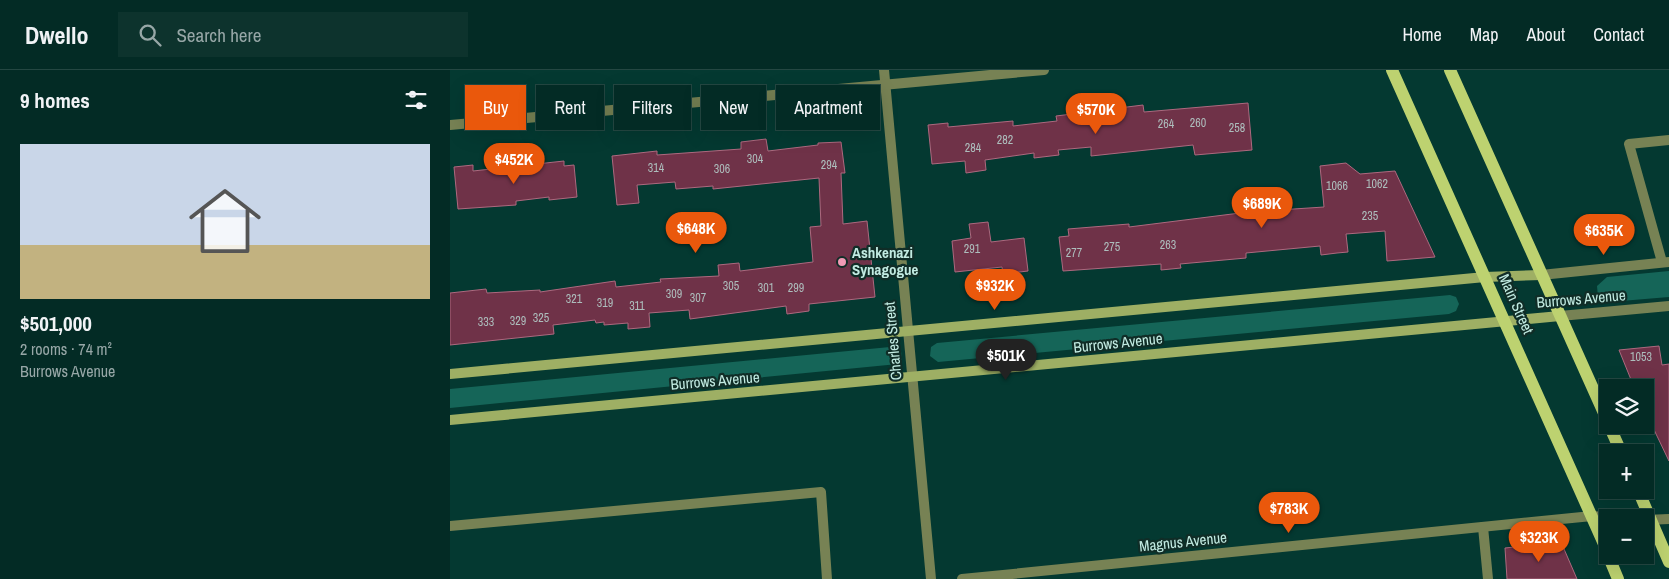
<!DOCTYPE html>
<html lang="en">
<head>
<meta charset="utf-8">
<style>
	body { margin:0; font-family:"Archivo Narrow",sans-serif; background:#0d332d; color:#f1f3f6; height:100vh; display:flex; flex-direction:column; font-size:19px; white-space:nowrap }
	* { box-sizing:border-box; margin:0 }
	p { font-size:16px; color:#97a7a7 }
	.icon { flex:none; width:28px; height:28px; fill:none; stroke:currentColor; stroke-width:2; stroke-linecap:round; stroke-linejoin:round }
	.map { position:relative; flex:1; overflow:hidden }
	.drawer { display:flex; flex-direction:column; background:#032b25; width:450px }
	.drawer>* { flex:none }
	.hud { position:absolute; left:15px; top:15px; width:475px; height:45px; display:flex; gap:10px }
	.tools { position:absolute; left:1149px; top:309px; display:grid; gap:10px }
	.tools a { display:grid; place-items:center; width:55px; height:55px; border-radius:0px; background:#032b25; box-shadow:0 5px 20px #0002,0 0 0 1px #244742; font-size:25px }
	.price { position:absolute; translate:-50% -42px; padding:0 11px; border-radius:18px; background:#ea580c; color:#fff; font-size:16px; line-height:32px; filter:drop-shadow(0 1px 2px #0008) }
	.price::after { content:''; position:absolute; left:50%; top:30px; width:15px; height:11px; margin-left:-8px; background:inherit; clip-path:polygon(0 0,100% 0,50% 100%) }
	.price.selected { background:#222; color:#fff }
	ul { padding:0; list-style:none }
	li { display:grid; align-content:center; gap:10px; height:265px; padding:0 20px }
	li span { display:grid; place-items:center; height:155px; border-radius:0px; color:#555 }
	li>.icon { margin-inline-start:auto }
	span .icon { width:90px; height:90px; fill:#fffc; stroke-width:1 }
	li b { font-size:21px }
	h2 { display:flex; justify-content:space-between; align-items:center; height:60px; padding:0 20px; font-size:21px }
	.pill { padding:0 18px; border-radius:0px; background:#032b25; box-shadow:0 5px 20px #0002,0 0 0 1px #244742; font-size:18px; line-height:45px }
	.pill.selected { background:#ea580c; color:#fff }
	header { display:flex; align-items:center; gap:30px; box-sizing:border-box; height:70px; padding:0 25px; background:#032b25; border-bottom:1px solid #244742 }
	header strong { font-size:24px }
	nav { display:flex; gap:28px; margin-inline-start:auto; font-size:18px }
	.search { width:350px; height:45px; background:#0d332d; display:flex; align-items:center; gap:12px; box-sizing:border-box; padding:0 18px; border-radius:0px; color:#97a7a7; font-size:19px }
	main { display:flex; flex:1; min-height:0 }
	.map>svg:first-child { display:block }
</style>
</head>
<body>
<header>
<strong>Dwello</strong>
<div class="search"><svg class="icon" aria-label="search" viewBox="0 0 24 24"><circle cx="10" cy="10" r="6"/><path d="M15 15l6 6"/></svg>Search here</div>
<nav><a>Home</a><a>Map</a><a>About</a><a>Contact</a></nav>
</header>
<main>
<section class="drawer">
<h2>9 homes<svg class="icon" aria-label="filters" viewBox="0 0 24 24"><path d="M4 7h16M4 17h16"/><circle cx="9" cy="7" r="2"/><circle cx="15" cy="17" r="2"/></svg></h2>
<ul>
<li><span style="background:linear-gradient(#c9d6e8 65%,#c2b280 0)"><svg class="icon" aria-label="home" viewBox="0 0 24 24"><path d="M3 11l9-7 9 7M6 9v11h12V9"/></svg></span><div><b>$501,000</b><p>2 rooms · 74 m²</p><p>Burrows Avenue</p></div></li>
</ul>
</section>
<div class="map">
<svg width="1219" height="509" viewBox="0 0 1219 509">
	<rect width="100%" height="100%" fill="#043931"/>
	<!-- green -->
	<g fill="#156558">
		<path d="M1219,201V227L1159,232H1155L1148,227L1147,216L1157,207Z"/>
		<path d="M1000,225L1006,227L1009,234L1006,241L999,244L488,292L480,286L481,277L487,273Z"/>
		<path d="M440,277L451,281L452,291L448,294L0,338V319Z"/>
	</g>
	<!-- building -->
	<g fill="#6f3248" stroke="#ad697f">
		<path d="M798,33L802,80L745,85L743,75L641,86V77L608,80L609,85L584,88V83L535,90L536,100L516,103L515,91L482,94L478,55L498,53V57L563,51V56L607,51L606,46L622,44V47L670,42L669,38L693,35L694,42Z"/>
		<path d="M316,69L318,81L368,75V73L391,72L395,103H391L393,154L417,151L425,227L359,234V241L337,244L336,236L240,249L239,240L199,243L200,257L178,259V253L154,255V252L146,253L145,250L103,255L104,264L0,275V223L36,219L37,223L90,220V222L165,211L166,217L211,212L210,209L269,206L268,195L289,193L290,201L363,192L360,157L371,156L369,108L263,119V116L226,119L225,112L187,115L189,133L167,135L162,86L207,81V85L291,79V72Z"/>
		<path d="M114,91V96L124,95L127,127L99,130V127L66,131V135L8,139L4,97L23,95V101Z"/>
		<path d="M896,93L910,104L945,101L985,187L937,191L935,161L896,164L898,182L887,183L871,185L870,176L796,183V188L730,194L731,198L711,200V194L613,201L609,167L619,166L618,159L679,154V157L798,142L874,137L870,96Z"/>
		<path d="M538,152L541,172L574,168L578,201L553,204L552,197L505,202L502,171L521,168L519,154Z"/>
		<path d="M1209,276L1212,295L1219,294V391L1195,341V316L1184,317L1169,280Z"/>
		<path d="M1111,472L1127,509H1057L1055,478Z"/>
	</g>
	<g fill="none" stroke-linecap="round" stroke-linejoin="round">
		<!-- lane -->
		<g stroke="#778254" stroke-width="10">
			<path d="M1212,192L1179,74L1219,70"/>
			<path d="M0,456L371,422L377,509"/>
			<path d="M1033,457L1038,509"/>
		</g>
		<!-- street -->
		<g stroke="#778254" stroke-width="10">
			<path d="M434,0L481,509"/>
			<path d="M0,55L594,0"/>
			<path d="M1091,205L1219,192"/>
			<path d="M1110,246L1219,236"/>
			<path d="M1195,450L1219,449"/>
			<path d="M512,509L1142,446L1166,448"/>
		</g>
		<!-- secondary -->
		<g stroke="#9eaf64" stroke-width="10">
			<path d="M0,304L1035,207L1091,205"/>
			<path d="M0,350L1110,246"/>
		</g>
		<!-- primary -->
		<g stroke="#bdd270" stroke-width="12">
			<path d="M942,0L1158,483"/>
			<path d="M1000,0L1158,352"/>
			<path d="M1159,355L1171,382"/>
			<path d="M1188,420L1219,492"/>
			<path d="M1158,485L1168,509"/>
		</g>
	</g>
	<!-- markers -->
	<circle fill="#f09ab5" stroke="#102d27" stroke-width="2" cx="392" cy="192" r="5"/>
	<g text-anchor="middle" stroke-width="4.5" stroke-linejoin="round" paint-order="stroke">
		<!-- number labels -->
		<g font-size="12" fill="#adbdbc">
			<text x="748" y="57">260</text>
			<text x="716" y="58">264</text>
			<text x="787" y="62">258</text>
			<text x="555" y="74">282</text>
			<text x="523" y="82">284</text>
			<text x="305" y="93">304</text>
			<text x="379" y="99">294</text>
			<text x="206" y="102">314</text>
			<text x="272" y="103">306</text>
			<text x="927" y="118">1062</text>
			<text x="887" y="120">1066</text>
			<text x="920" y="150">235</text>
			<text x="718" y="179">263</text>
			<text x="662" y="181">275</text>
			<text x="522" y="183">291</text>
			<text x="624" y="187">277</text>
			<text x="281" y="220">305</text>
			<text x="316" y="222">301</text>
			<text x="346" y="222">299</text>
			<text x="224" y="228">309</text>
			<text x="248" y="232">307</text>
			<text x="124" y="233">321</text>
			<text x="155" y="237">319</text>
			<text x="187" y="240">311</text>
			<text x="91" y="252">325</text>
			<text x="68" y="255">329</text>
			<text x="36" y="256">333</text>
			<text x="1191" y="291">1053</text>
		</g>
		<!-- poi labels -->
		<g font-size="15" font-weight="bold" fill="#c2ebe2" stroke="#102d27" text-anchor="start">
			<text x="402" y="188">Ashkenazi<tspan x="402" dy="17">Synagogue</tspan></text>
		</g>
		<!-- street labels -->
		<g font-size="15" fill="#c2ebe2" stroke="#102d27">
			<text transform="translate(1131 229) rotate(-5)" y="5">Burrows Avenue</text>
			<text transform="translate(1066 234) rotate(66)" y="5">Main Street</text>
			<text transform="translate(443 271) rotate(-95)" y="5">Charles Street</text>
			<text transform="translate(668 273) rotate(-6)" y="5">Burrows Avenue</text>
			<text transform="translate(265 311) rotate(-5)" y="5">Burrows Avenue</text>
			<text transform="translate(733 472) rotate(-6)" y="5">Magnus Avenue</text>
		</g>
	</g>
</svg>
<div class="tools">
<a><svg class="icon" aria-label="layers" viewBox="0 0 24 24"><path d="M12 4l9 5-9 5-9-5zM3 14l9 5 9-5"/></svg></a>
<a>+</a>
<a>−</a>
</div>
<b class="price" style="left:646px;top:65px">$570K</b>
<b class="price" style="left:64px;top:115px">$452K</b>
<b class="price" style="left:812px;top:159px">$689K</b>
<b class="price" style="left:246px;top:184px">$648K</b>
<b class="price" style="left:1154px;top:186px">$635K</b>
<b class="price" style="left:545px;top:241px">$932K</b>
<b class="price selected" style="left:556px;top:311px">$501K</b>
<b class="price" style="left:839px;top:464px">$783K</b>
<b class="price" style="left:1089px;top:493px">$323K</b>
<div class="hud">
<a class="pill selected">Buy</a>
<a class="pill">Rent</a>
<a class="pill">Filters</a>
<a class="pill">New</a>
<a class="pill">Apartment</a>
</div>
</div>
</main>
</body>
</html>
